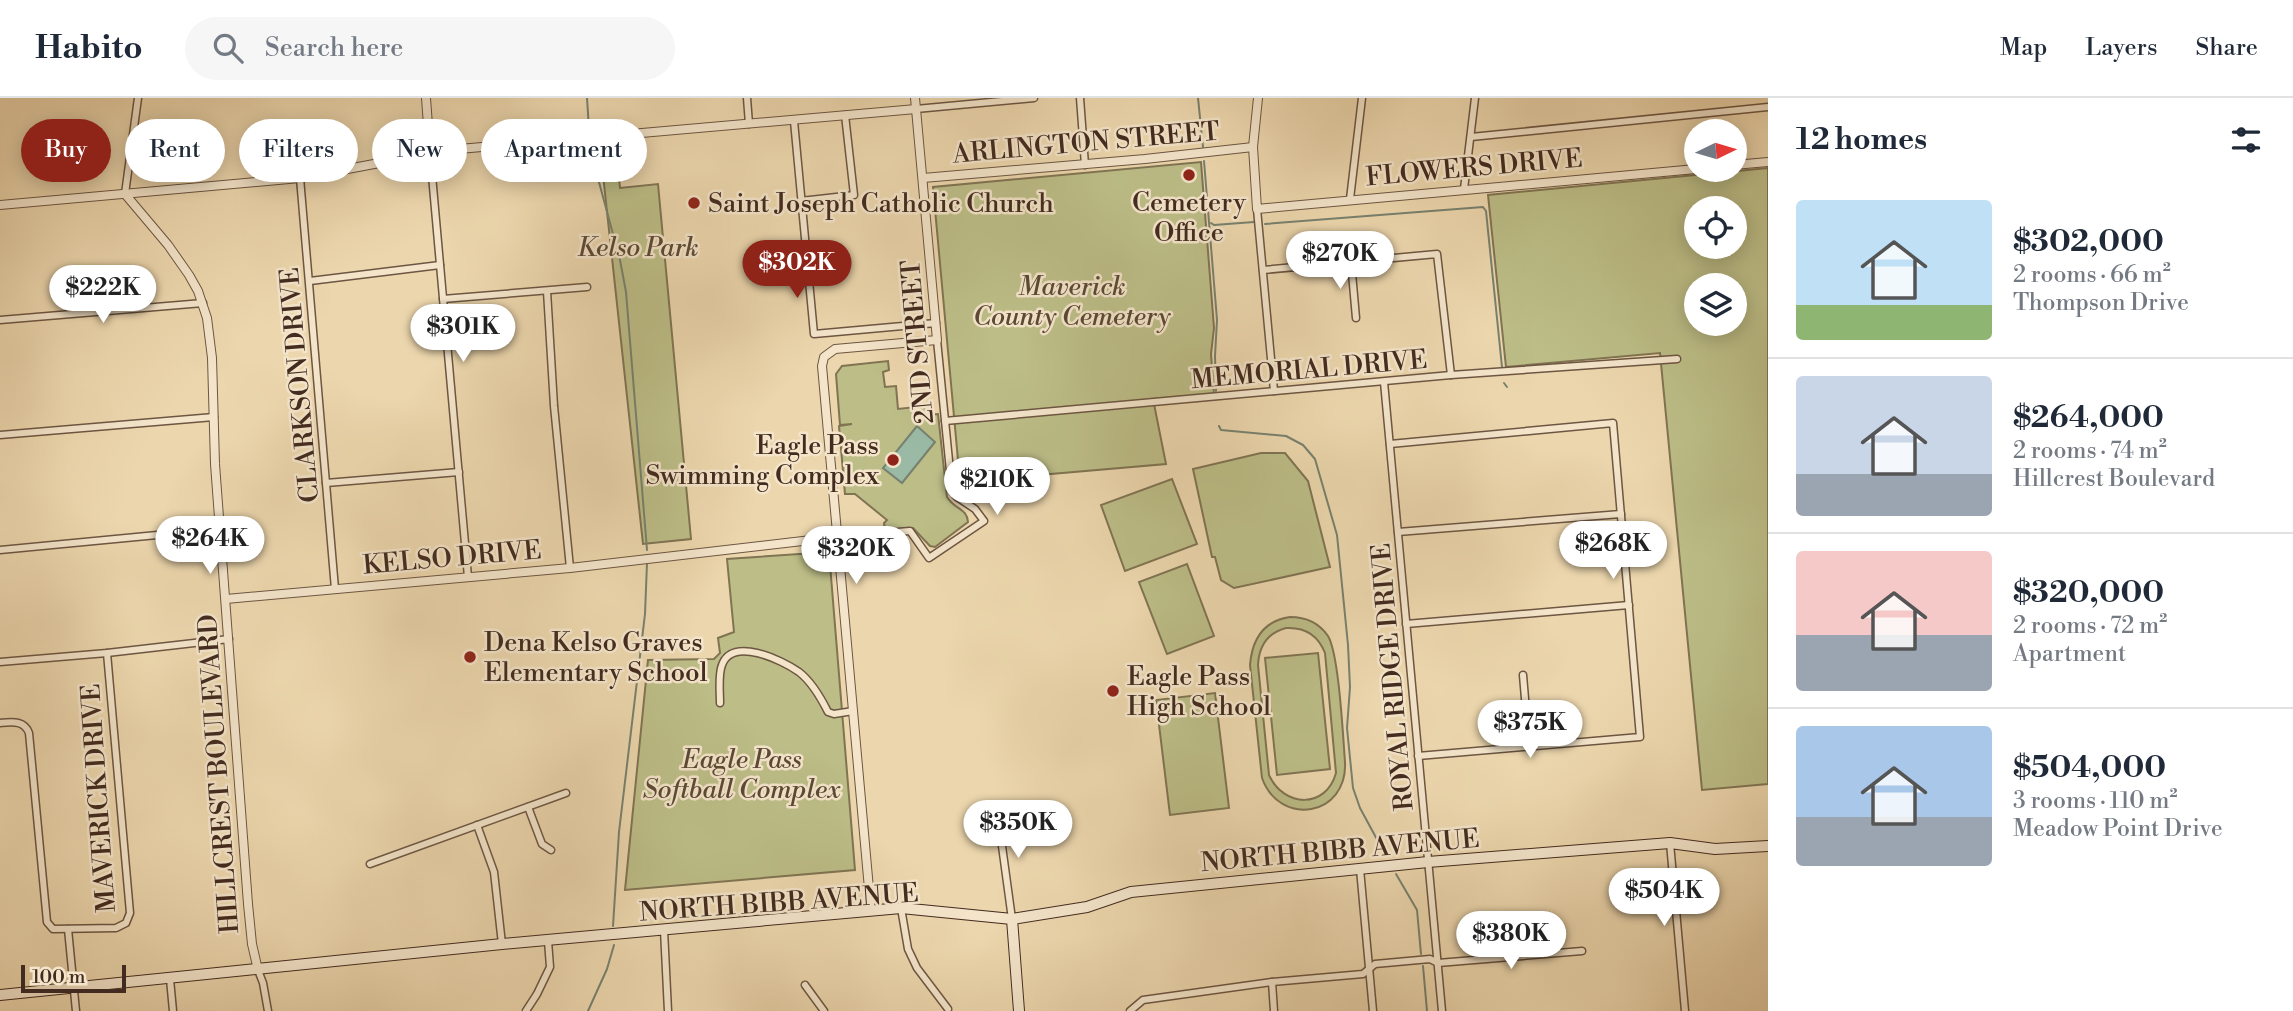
<!DOCTYPE html>
<html lang="en">
<head>
<meta charset="utf-8">
<style>
	body { margin:0; font-family:"Libre Bodoni",serif; background:#f6f6f7; color:#1f2937; height:100vh; display:flex; flex-direction:column; font-size:26px; white-space:nowrap }
	* { box-sizing:border-box; margin:0 }
	p { font-size:23px; color:#747a83 }
	.icon { flex:none; width:38px; height:38px; fill:none; stroke:currentColor; stroke-width:2; stroke-linecap:round; stroke-linejoin:round }
	.map { position:relative; flex:1; overflow:hidden }
	.details { display:flex; flex-direction:column; background:#fff; width:525px }
	.details>* { flex:none }
	.banner { position:absolute; left:21px; top:21px; width:665px; height:63px; display:flex; gap:14px }
	.needle { width:46px; rotate:85deg }
	.tools { position:absolute; left:1684px; top:21px; display:grid; gap:14px }
	.tools a { display:grid; place-items:center; width:63px; height:63px; border-radius:50%; background:#fff; box-shadow:0 4px 18px #0003; font-size:35px }
	.scale { position:absolute; left:21px; bottom:18px; width:105px; box-sizing:border-box; padding-left:7px; border:4px solid #432b1f; border-top:0; font-size:19px; line-height:24px; white-space:nowrap; color:#432b1f; -webkit-text-stroke:5px #f3e4ca; paint-order:stroke }
	.price { position:absolute; translate:-50% -60px; padding:0 16px; border-radius:24px; background:#fff; color:#222; font-size:23px; line-height:46px; filter:drop-shadow(0 2px 4px #0008) }
	.price::after { content:''; position:absolute; left:50%; top:42px; width:21px; height:16px; margin-left:-10px; background:inherit; clip-path:polygon(0 0,100% 0,50% 100%) }
	.price.on { background:#8f2418; color:#fff }
	ul { padding:0; list-style:none }
	li { display:flex; align-items:center; gap:21px; height:175px; padding:0 28px }
	li+li { border-top:2px solid #e0e1e3 }
	li span { display:grid; place-items:center; flex:none; width:196px; height:140px; border-radius:7px; color:#555 }
	li>.icon { margin-inline-start:auto }
	span .icon { width:84px; height:84px; fill:#fffc; stroke-width:1 }
	li b { font-size:30px }
	h2 { display:flex; justify-content:space-between; align-items:center; height:84px; padding:0 28px; font-size:30px }
	.tag { padding:0 24px; border-radius:32px; background:#fff; box-shadow:0 4px 18px #0003; font-size:24px; line-height:63px }
	.tag.on { background:#8f2418; color:#fff }
	header { display:flex; align-items:center; gap:42px; box-sizing:border-box; height:98px; padding:0 35px; background:#fff; border-bottom:2px solid #e0e1e3 }
	header strong { font-size:33px }
	nav { display:flex; gap:38px; margin-inline-start:auto; font-size:24px }
	.search { width:490px; height:63px; background:#f6f6f7; display:flex; align-items:center; gap:18px; box-sizing:border-box; padding:0 24px; border-radius:38px; color:#747a83; font-size:26px }
	main { display:flex; flex:1; min-height:0 }
	.map>svg:first-child { display:block }
</style>
</head>
<body>
<header>
<strong>Habito</strong>
<div class="search"><svg class="icon" aria-label="search" viewBox="0 0 24 24"><circle cx="10" cy="10" r="6"/><path d="M15 15l6 6"/></svg>Search here</div>
<nav><a>Map</a><a>Layers</a><a>Share</a></nav>
</header>
<main>
<div class="map">
<svg width="1768" height="913" viewBox="0 0 1768 913">
	<rect width="100%" height="100%" fill="#ecd6ad"/>
	<filter id="stains"><feTurbulence type="fractalNoise" baseFrequency=".00286" numOctaves="4"/><feColorMatrix values="0 0 0 0 .2 0 0 0 0 .09 0 0 0 0 .02 0 0 0 .5 -.17"/></filter>
	<radialGradient id="worn" r=".72"><stop offset=".6" stop-color="#630" stop-opacity="0"/><stop offset="1" stop-color="#630" stop-opacity=".3"/></radialGradient>
	<!-- green -->
	<g fill="#bcbd87" stroke="#807453" stroke-width="2" fill-rule="evenodd">
		<path d="M616,48L620,90L658,86L691,441L643,446L600,49Z"/>
		<path d="M1201,64L1214,230L1211,256L1214,296L1153,301L1166,366L960,384L933,89Z"/>
		<path d="M1768,70V686L1702,692L1660,255L1506,269L1488,97ZM1696,110H1734V149H1696ZM1696,187H1734V226H1696Z"/>
		<path d="M888,263L889,272L883,274L885,289L896,288L898,311L925,308L926,317L938,316L947,399C955,412 967,410 968,424L935,449L930,448L913,430L885,432L884,425L887,422L855,396H845L839,328L852,326L840,327L836,276L842,268Z"/>
		<path d="M1261,355H1285L1308,383L1330,469L1234,490L1221,482L1215,459H1212L1193,371Z"/>
		<path d="M1172,381L1197,446L1125,473L1101,407Z"/>
		<path d="M829,454L855,772L625,792L648,562L714,561L720,555L718,540L734,534L727,461Z"/>
		<path d="M1187,466L1214,538L1167,556L1139,484Z"/>
		<path d="M1290,519C1305,519 1319,525 1328,538C1339,556 1343,639 1345,664C1348,718 1280,730 1262,680L1250,567C1252,542 1263,523 1290,519ZM1286,530C1305,529 1318,537 1325,555L1336,675C1326,711 1284,710 1269,677L1258,567C1259,548 1267,535 1286,530Z"/>
		<path d="M1318,555L1330,671L1277,677L1265,560Z"/>
		<path d="M1215,595L1229,710L1170,717L1156,602Z"/>
	</g>
	<!-- water -->
	<path fill="#9abaa5" stroke="#77816f" stroke-width="2" d="M917,328L935,344L902,385L883,370Z"/>
	<g fill="none" stroke-linecap="round" stroke-linejoin="round">
		<!-- stream -->
		<g stroke="#77816f" stroke-width="2">
			<path d="M587,0L589,31"/>
			<path d="M1198,0L1203,49"/>
			<path d="M589,47L620,162L626,194L647,452"/>
			<path d="M1204,63L1217,222L1215,258L1216,293"/>
			<path d="M1211,125L1214,127L1254,124"/>
			<path d="M1265,126L1483,109L1486,113L1502,269"/>
			<path d="M1504,285L1507,289"/>
			<path d="M1219,328L1221,332L1286,338L1303,347L1315,361L1337,437L1348,547L1350,589L1347,630L1353,690L1360,710L1386,758"/>
			<path d="M1396,776L1417,812L1421,856"/>
			<path d="M613,828L619,734L645,516L647,465"/>
			<path d="M1423,868L1427,913"/>
			<path d="M588,913L607,871L614,847"/>
		</g>
		<!-- minor casing -->
		<g stroke="#6d5642" stroke-width="9">
			<g id="minor">
				<path d="M747,0L749,26"/>
				<path d="M1080,0L1085,67"/>
				<path d="M916,11L1034,0"/>
				<path d="M794,23L814,236L936,225"/>
				<path d="M1471,39L1768,9"/>
				<path d="M430,55L468,479"/>
				<path d="M300,80L335,491"/>
				<path d="M1464,91L1475,0"/>
				<path d="M125,96L138,0"/>
				<path d="M1350,101L1362,0"/>
				<path d="M801,103L854,97L845,17"/>
				<path d="M1257,111L1274,293"/>
				<path d="M1351,164L1356,220"/>
				<path d="M1263,172L1437,156L1451,277"/>
				<path d="M310,183L440,167"/>
				<path d="M547,193L554,308L570,470"/>
				<path d="M443,201L587,189"/>
				<path d="M0,222L203,205"/>
				<path d="M1384,284L1442,913"/>
				<path d="M945,323L1451,277L1677,261"/>
				<path d="M0,337L214,319"/>
				<path d="M1390,346L1613,325L1640,639L1418,658"/>
				<path d="M326,385L459,374"/>
				<path d="M1398,434L1621,416"/>
				<path d="M837,439L910,433L929,460L984,423L975,411L957,399L952,393L937,242"/>
				<path d="M0,452L220,431"/>
				<path d="M1406,526L1629,507"/>
				<path d="M0,564L107,555L229,541"/>
				<path d="M1523,577L1529,648"/>
				<path d="M720,605C720,594 718,577 722,567C732,538 782,562 799,574C812,584 821,600 828,614L834,616L853,613"/>
				<path d="M0,625C12,624 24,622 29,635L47,824L53,831L116,830L126,825L130,815L107,555"/>
				<path d="M528,709L542,746L551,752"/>
				<path d="M477,727L494,774L502,846"/>
				<path d="M1670,745L1685,913"/>
				<path d="M370,766L566,695"/>
				<path d="M1360,771L1373,913"/>
				<path d="M901,810L908,851L917,870L948,911"/>
				<path d="M1012,821L1002,748C1005,729 1026,720 1041,710"/>
				<path d="M68,831L76,913"/>
				<path d="M664,832L668,913"/>
				<path d="M258,872L263,885L268,913"/>
				<path d="M170,881L173,913"/>
				<path d="M1272,884L1274,913"/>
				<path d="M805,887L824,913"/>
				<path d="M526,913L537,896L550,869L548,843"/>
				<path d="M1130,913L1143,902L1272,884L1363,876L1375,866L1430,861L1438,865L1582,853"/>
			</g>
		</g>
		<!-- tertiary casing -->
		<g stroke="#6d5642" stroke-width="10">
			<g id="tertiary">
				<path d="M426,0L430,55"/>
				<path d="M1258,0L1253,49L1257,111L1696,71"/>
				<path d="M1734,67L1768,64"/>
				<path d="M923,80L1145,61L1253,49"/>
				<path d="M125,96L168,147L189,177L198,193L207,220L212,260L215,366L248,806L252,846L258,872"/>
				<path d="M0,107L300,80L448,52L916,11"/>
				<path d="M226,501L570,470L837,439"/>
				<path d="M871,813L822,268L824,259L835,251L937,242L915,0"/>
			</g>
		</g>
		<!-- secondary casing -->
		<g stroke="#432b1f" stroke-width="12">
			<g id="secondary">
				<path d="M1012,821L1019,913"/>
				<path d="M0,897L502,846L901,810L1012,821L1087,809L1131,794L1428,764L1670,745L1715,751L1768,748"/>
			</g>
		</g>
		<!-- minor -->
		<use href="#minor" stroke="#f3e4ca" stroke-width="6"/>
		<!-- tertiary -->
		<use href="#tertiary" stroke="#f3e4ca" stroke-width="8"/>
		<!-- secondary -->
		<use href="#secondary" stroke="#f3e4ca" stroke-width="10"/>
	</g>
	<!-- markers -->
	<g fill="#8f2418" stroke="#f3e4ca" stroke-width="2.5">
		<circle cx="1189" cy="77" r="7"/>
		<circle cx="694" cy="105" r="7"/>
		<circle cx="893" cy="362" r="7"/>
		<circle cx="470" cy="559" r="7"/>
		<circle cx="1113" cy="593" r="7"/>
	</g>
	<g text-anchor="middle" stroke-width="5" stroke-linejoin="round" paint-order="stroke">
		<!-- street labels -->
		<g font-size="26" fill="#432b1f" stroke="#f3e4ca">
			<text transform="translate(1086 44) rotate(-5)" y="9">ARLINGTON STREET</text>
			<text transform="translate(1474 69) rotate(-5)" y="9">FLOWERS DRIVE</text>
			<text transform="translate(917 244) rotate(-95)" y="9">2ND STREET</text>
			<text transform="translate(1309 271) rotate(-5)" y="9">MEMORIAL DRIVE</text>
			<text transform="translate(299 287) rotate(-95)" y="9">CLARKSON DRIVE</text>
			<text transform="translate(452 459) rotate(-5)" y="9">KELSO DRIVE</text>
			<text transform="translate(1392 579) rotate(-95)" y="9">ROYAL RIDGE DRIVE</text>
			<text transform="translate(218 676) rotate(-94)" y="9">HILLCREST BOULEVARD</text>
			<text transform="translate(98 700) rotate(-94)" y="9">MAVERICK DRIVE</text>
			<text transform="translate(1340 752) rotate(-5)" y="9">NORTH BIBB AVENUE</text>
			<text transform="translate(779 804) rotate(-4)" y="9">NORTH BIBB AVENUE</text>
		</g>
		<!-- poi labels -->
		<g font-size="26" fill="#432b1f" stroke="#f3e4ca" text-anchor="start">
			<text x="1189" y="113" text-anchor="middle">Cemetery<tspan x="1189" dy="30">Office</tspan></text>
			<text x="708" y="114">Saint Joseph Catholic Church</text>
			<text x="879" y="356" text-anchor="end">Eagle Pass<tspan x="879" dy="30">Swimming Complex</tspan></text>
			<text x="484" y="553">Dena Kelso Graves<tspan x="484" dy="30">Elementary School</tspan></text>
			<text x="1127" y="587">Eagle Pass<tspan x="1127" dy="30">High School</tspan></text>
		</g>
		<!-- park labels -->
		<g font-size="26" font-style="italic" fill="#5b4834" stroke="#f3e4ca">
			<text x="638" y="158">Kelso Park</text>
			<text x="1072" y="197">Maverick<tspan x="1072" dy="30">County Cemetery</tspan></text>
			<text x="742" y="670">Eagle Pass<tspan x="742" dy="30">Softball Complex</tspan></text>
		</g>
	</g>
	<rect width="100%" height="100%" filter="url(#stains)"/>
	<rect width="100%" height="100%" fill="url(#worn)"/>
</svg>
<div class="tools">
<a><svg class="needle" viewBox="-14 -14 28 28"><path d="M0-13l5 13h-10z" fill="#e53935"/><path d="M0 13l5-13h-10z" fill="#747a83"/></svg></a>
<a><svg class="icon" aria-label="locate" viewBox="0 0 24 24"><circle cx="12" cy="12" r="6"/><path d="M12 2v4M12 18v4M2 12h4M18 12h4"/></svg></a>
<a><svg class="icon" aria-label="layers" viewBox="0 0 24 24"><path d="M12 4l9 5-9 5-9-5zM3 14l9 5 9-5"/></svg></a>
</div>
<div class="scale">100 m</div>
<b class="price" style="left:1340px;top:193px">$270K</b>
<b class="price on" style="left:797px;top:202px">$302K</b>
<b class="price" style="left:103px;top:227px">$222K</b>
<b class="price" style="left:463px;top:266px">$301K</b>
<b class="price" style="left:997px;top:419px">$210K</b>
<b class="price" style="left:210px;top:478px">$264K</b>
<b class="price" style="left:1613px;top:483px">$268K</b>
<b class="price" style="left:856px;top:488px">$320K</b>
<b class="price" style="left:1530px;top:662px">$375K</b>
<b class="price" style="left:1018px;top:762px">$350K</b>
<b class="price" style="left:1664px;top:830px">$504K</b>
<b class="price" style="left:1511px;top:873px">$380K</b>
<div class="banner">
<a class="tag on">Buy</a>
<a class="tag">Rent</a>
<a class="tag">Filters</a>
<a class="tag">New</a>
<a class="tag">Apartment</a>
</div>
</div>
<section class="details">
<h2>12 homes<svg class="icon" aria-label="filters" viewBox="0 0 24 24"><path d="M4 7h16M4 17h16"/><circle cx="9" cy="7" r="2"/><circle cx="15" cy="17" r="2"/></svg></h2>
<ul>
<li><span style="background:linear-gradient(#bfe0f5 75%,#8fb573 0)"><svg class="icon" aria-label="home" viewBox="0 0 24 24"><path d="M3 11l9-7 9 7M6 9v11h12V9"/></svg></span><div><b>$302,000</b><p>2 rooms · 66 m²</p><p>Thompson Drive</p></div></li>
<li><span style="background:linear-gradient(#c9d6e8 70%,#9aa5b1 0)"><svg class="icon" aria-label="home" viewBox="0 0 24 24"><path d="M3 11l9-7 9 7M6 9v11h12V9"/></svg></span><div><b>$264,000</b><p>2 rooms · 74 m²</p><p>Hillcrest Boulevard</p></div></li>
<li><span style="background:linear-gradient(#f6c9c9 60%,#9aa5b1 0)"><svg class="icon" aria-label="home" viewBox="0 0 24 24"><path d="M3 11l9-7 9 7M6 9v11h12V9"/></svg></span><div><b>$320,000</b><p>2 rooms · 72 m²</p><p>Apartment</p></div></li>
<li><span style="background:linear-gradient(#a9c7e8 65%,#9aa5b1 0)"><svg class="icon" aria-label="home" viewBox="0 0 24 24"><path d="M3 11l9-7 9 7M6 9v11h12V9"/></svg></span><div><b>$504,000</b><p>3 rooms · 110 m²</p><p>Meadow Point Drive</p></div></li>
</ul>
</section>
</main>
</body>
</html>
